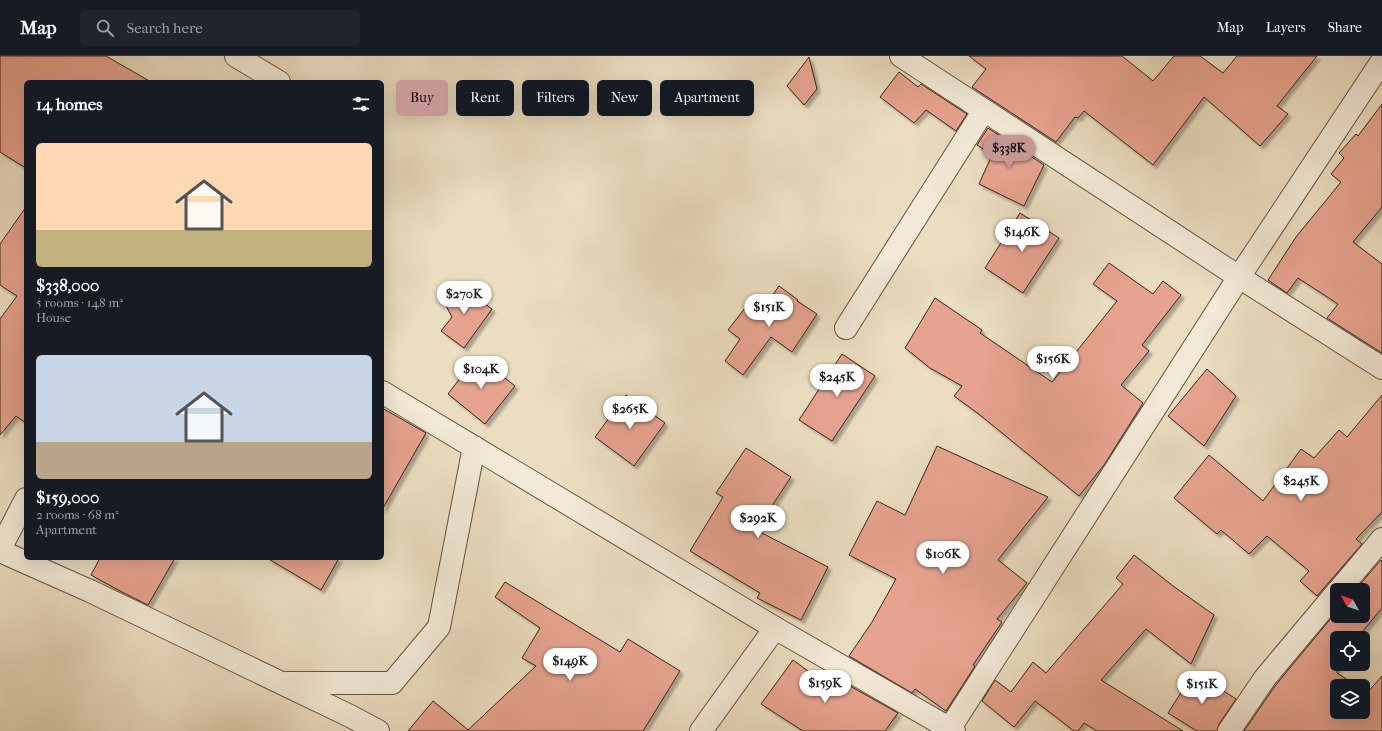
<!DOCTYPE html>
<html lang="en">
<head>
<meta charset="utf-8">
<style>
	body { margin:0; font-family:"IM FELL French Canon",serif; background:#20242c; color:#f1f3f6; height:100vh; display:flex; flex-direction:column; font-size:15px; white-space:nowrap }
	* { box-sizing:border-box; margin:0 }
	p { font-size:13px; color:#9ea1a6 }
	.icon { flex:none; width:22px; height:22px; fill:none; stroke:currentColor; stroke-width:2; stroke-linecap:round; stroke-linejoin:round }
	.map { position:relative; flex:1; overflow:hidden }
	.drawer { position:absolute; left:24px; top:24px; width:360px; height:480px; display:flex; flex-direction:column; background:#171b24; border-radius:6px; box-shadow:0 4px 16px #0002 }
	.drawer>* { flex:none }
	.banner { position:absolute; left:396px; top:24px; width:380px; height:36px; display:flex; gap:8px }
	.needle { width:26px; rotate:310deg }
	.controls { position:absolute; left:1330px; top:527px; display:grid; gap:8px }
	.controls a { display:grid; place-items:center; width:40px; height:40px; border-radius:6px; background:#171b24; box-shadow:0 4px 16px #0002; font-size:20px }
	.price { position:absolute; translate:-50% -34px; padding:0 9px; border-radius:14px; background:#fff; color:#222; font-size:13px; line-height:26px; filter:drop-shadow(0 1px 2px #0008) }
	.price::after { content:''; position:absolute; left:50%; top:24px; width:12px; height:9px; margin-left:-6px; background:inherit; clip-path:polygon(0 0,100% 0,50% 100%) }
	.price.on { background:#c59692; color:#111 }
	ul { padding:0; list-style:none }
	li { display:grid; align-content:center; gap:8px; height:212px; padding:0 12px }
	li span { display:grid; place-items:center; height:124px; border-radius:6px; color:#555 }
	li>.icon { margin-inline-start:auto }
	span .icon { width:72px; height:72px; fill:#fffc; stroke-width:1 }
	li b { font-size:17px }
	h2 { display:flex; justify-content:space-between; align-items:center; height:48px; padding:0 12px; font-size:17px }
	.tag { padding:0 14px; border-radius:6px; background:#171b24; box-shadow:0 4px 16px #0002; font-size:14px; line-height:36px }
	.tag.on { background:#c59692; color:#111 }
	header { display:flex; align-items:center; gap:24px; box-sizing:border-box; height:56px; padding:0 20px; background:#171b24; border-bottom:1px solid #363941 }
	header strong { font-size:19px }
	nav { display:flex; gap:22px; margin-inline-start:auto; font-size:14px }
	.search { width:280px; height:36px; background:#20242c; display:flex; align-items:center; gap:10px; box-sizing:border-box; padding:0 14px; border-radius:6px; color:#9ea1a6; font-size:15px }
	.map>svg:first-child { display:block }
</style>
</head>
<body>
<header>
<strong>Map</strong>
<div class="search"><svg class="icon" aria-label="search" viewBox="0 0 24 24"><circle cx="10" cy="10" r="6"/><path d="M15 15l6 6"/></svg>Search here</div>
<nav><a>Map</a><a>Layers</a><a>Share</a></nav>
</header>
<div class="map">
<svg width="1382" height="675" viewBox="0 0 1382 675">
	<defs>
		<filter id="shadow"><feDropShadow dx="3.5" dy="3.5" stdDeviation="1" flood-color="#0004"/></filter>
	</defs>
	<rect width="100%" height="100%" fill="#ebddc0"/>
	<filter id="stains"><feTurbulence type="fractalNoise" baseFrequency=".005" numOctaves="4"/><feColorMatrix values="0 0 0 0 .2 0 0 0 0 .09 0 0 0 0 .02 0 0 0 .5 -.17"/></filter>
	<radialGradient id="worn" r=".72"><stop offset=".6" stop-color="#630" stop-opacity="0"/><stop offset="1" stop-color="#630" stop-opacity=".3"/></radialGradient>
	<!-- building -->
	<g fill="#e6a38f" stroke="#392617" filter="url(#shadow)">
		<path d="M0,0H106L151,26H26V112L0,96Z"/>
		<path d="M969,0H1122L1153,25L1174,0H1200L1223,17L1237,0H1317L1277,50L1288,58L1260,90L1204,41L1153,109L1084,55L1078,62L1075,61L1056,86L972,31L986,13Z"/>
		<path d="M809,1L817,33L804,49L787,30Z"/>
		<path d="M899,16L918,31L921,28L967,58L956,75L926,54L914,67L880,41Z"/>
		<path d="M1382,48V151L1353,186L1382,208V297L1327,262L1338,248L1298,222L1287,237L1268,224L1296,181L1341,126L1331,118L1344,102L1339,97L1356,78L1358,80Z"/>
		<path d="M988,72L1044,109L1024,150L979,128L992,99L977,89Z"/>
		<path d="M26,151V367L16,360L0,379V263L17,240L0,229V188Z"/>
		<path d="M1020,157L1059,182L1023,237L985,212Z"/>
		<path d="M1109,207L1153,238L1163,225L1181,239L1142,289L1149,295L1121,329L1143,347L1104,409L1079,440L980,359L954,340L962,330L930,312L905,292L935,242L982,274L980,277L1052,326L1117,245L1093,228Z"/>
		<path d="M455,227L492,253L464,292L441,275L452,261L443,244Z"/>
		<path d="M779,230L798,244L797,245L817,258L792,296L771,281L743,319L725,305L740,283L728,274L745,252L757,261Z"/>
		<path d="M842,298L875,320L832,385L799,364Z"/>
		<path d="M477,300L515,330L485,368L448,338Z"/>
		<path d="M1207,313L1236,340L1204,390L1168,360Z"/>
		<path d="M626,339L665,367L634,410L595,381Z"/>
		<path d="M1382,339V456L1356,483L1362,488L1317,540L1300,525L1309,515L1267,480L1249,498L1221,474L1217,478L1174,442L1209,399L1263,445L1301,393L1314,402L1339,374L1347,381Z"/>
		<path d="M382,352L426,377L382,454Z"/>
		<path d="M937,390L1048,441L998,504L1027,527L997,563L1002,566L973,609L975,610L946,655L915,633L912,637L849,600L872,566L896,523L849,499L877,445L905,459Z"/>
		<path d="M746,392L791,421L756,474L828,511L801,564L757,542L760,537L690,495L723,441L716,437Z"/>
		<path d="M1134,499L1173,530L1214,559L1191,608L1146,573L1101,624L1183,675H1097L1084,667L1078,675H1074L1035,645L1014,671L982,645L995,624L1011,636L1033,606L1046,617L1123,528L1116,522Z"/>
		<path d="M100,502H175L148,549L120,535L91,519Z"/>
		<path d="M267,502H339L321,534Z"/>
		<path d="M1381,504L1382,505V552L1357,582H1337V617L1357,630H1337V656H1363V634L1367,637L1382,620V675H1244L1275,630L1337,555V560H1363V534H1355Z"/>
		<path d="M505,526L620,596L628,583L680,615L643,675H408L433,645L468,674L536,610L522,602L540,572L495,541Z"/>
		<path d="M793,604L828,630L834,621L898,657L885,675H803L761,648Z"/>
		<path d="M1194,616L1236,643L1219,668L1217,675H1197L1168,657Z"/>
	</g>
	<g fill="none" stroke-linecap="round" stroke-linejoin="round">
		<!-- minor casing -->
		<g stroke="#665441" stroke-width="24">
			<g id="minor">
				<path d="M236,0L279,26"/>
				<path d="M901,0L1239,221L1382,312"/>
				<path d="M846,272L984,54"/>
				<path d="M382,336L775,572L954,675"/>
				<path d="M0,493L26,443"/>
				<path d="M0,495L90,535L350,660L378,675"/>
				<path d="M1339,534L1382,483"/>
				<path d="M287,627H392L439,571L474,391"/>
				<path d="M950,672L1239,221L1382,5"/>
				<path d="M701,675L775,572"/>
				<path d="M1229,675L1265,622L1337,536"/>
			</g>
		</g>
		<!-- minor -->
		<use href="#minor" stroke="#f2e9d6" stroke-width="22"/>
	</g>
	<rect width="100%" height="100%" filter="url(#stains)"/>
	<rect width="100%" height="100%" fill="url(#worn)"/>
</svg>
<div class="controls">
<a><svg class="needle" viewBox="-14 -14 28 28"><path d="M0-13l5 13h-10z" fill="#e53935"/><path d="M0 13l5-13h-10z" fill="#9ea1a6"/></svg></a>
<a><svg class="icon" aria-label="locate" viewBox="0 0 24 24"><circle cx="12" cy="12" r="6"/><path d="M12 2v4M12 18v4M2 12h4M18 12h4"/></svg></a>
<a><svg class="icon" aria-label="layers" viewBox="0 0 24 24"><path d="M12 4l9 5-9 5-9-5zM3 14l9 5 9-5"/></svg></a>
</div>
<b class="price on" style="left:1009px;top:113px">$338K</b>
<b class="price" style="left:1022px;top:197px">$146K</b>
<b class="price" style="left:464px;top:259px">$270K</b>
<b class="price" style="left:769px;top:272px">$151K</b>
<b class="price" style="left:1053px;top:324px">$156K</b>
<b class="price" style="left:481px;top:334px">$104K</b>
<b class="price" style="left:837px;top:342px">$245K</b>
<b class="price" style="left:630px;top:374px">$265K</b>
<b class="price" style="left:1301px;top:446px">$245K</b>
<b class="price" style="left:758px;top:483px">$292K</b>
<b class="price" style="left:943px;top:519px">$106K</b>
<b class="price" style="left:570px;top:626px">$149K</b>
<b class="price" style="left:825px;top:648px">$159K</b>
<b class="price" style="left:1202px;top:649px">$151K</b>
<div class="banner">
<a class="tag on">Buy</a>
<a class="tag">Rent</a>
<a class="tag">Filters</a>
<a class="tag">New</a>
<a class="tag">Apartment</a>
</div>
<section class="drawer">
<h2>14 homes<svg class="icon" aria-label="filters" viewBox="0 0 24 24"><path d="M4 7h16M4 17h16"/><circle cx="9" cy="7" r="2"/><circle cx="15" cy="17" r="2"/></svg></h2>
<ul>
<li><span style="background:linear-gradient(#ffd9b3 70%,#c2b280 0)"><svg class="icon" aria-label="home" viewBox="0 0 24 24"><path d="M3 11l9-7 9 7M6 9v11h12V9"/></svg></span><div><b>$338,000</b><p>5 rooms · 148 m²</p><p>House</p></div></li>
<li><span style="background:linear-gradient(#c9d6e8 70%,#b9a48a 0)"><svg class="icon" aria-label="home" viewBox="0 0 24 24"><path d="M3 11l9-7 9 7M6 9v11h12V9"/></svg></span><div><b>$159,000</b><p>2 rooms · 68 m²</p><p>Apartment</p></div></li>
</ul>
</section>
</div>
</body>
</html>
